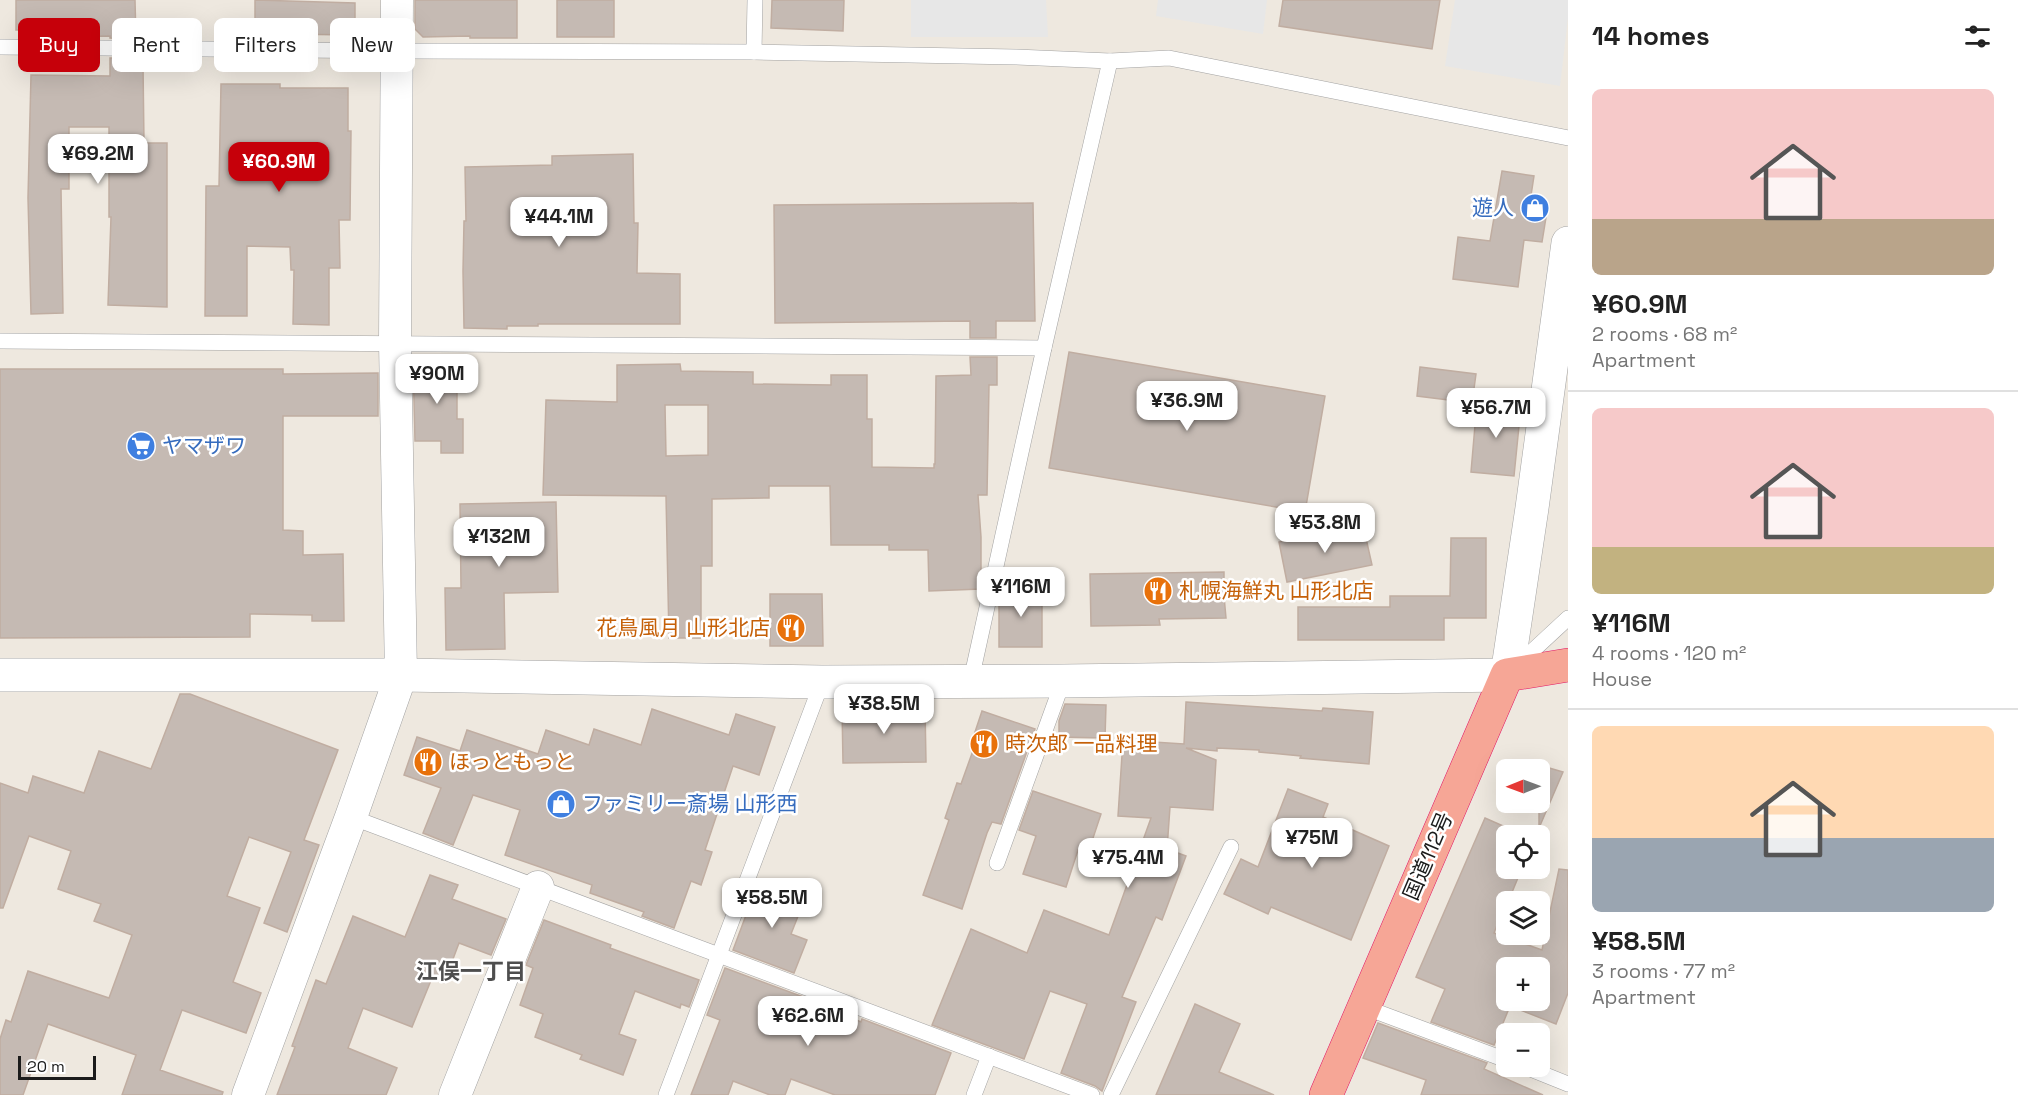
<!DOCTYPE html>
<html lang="en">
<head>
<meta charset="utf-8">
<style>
	body { margin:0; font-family:"Space Grotesk","Noto Sans JP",sans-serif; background:#f2f2f2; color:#222; height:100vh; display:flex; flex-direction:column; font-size:22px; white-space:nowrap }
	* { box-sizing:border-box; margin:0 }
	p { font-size:20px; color:#767676 }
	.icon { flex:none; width:33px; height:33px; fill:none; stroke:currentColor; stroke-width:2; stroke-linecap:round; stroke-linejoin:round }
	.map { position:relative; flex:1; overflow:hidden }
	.details { display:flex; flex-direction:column; background:#fff; width:450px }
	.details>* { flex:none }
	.guide { position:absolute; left:18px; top:18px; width:570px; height:54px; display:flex; gap:12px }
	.needle { width:39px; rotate:269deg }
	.fabs { position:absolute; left:1496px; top:759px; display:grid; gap:12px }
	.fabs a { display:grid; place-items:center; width:54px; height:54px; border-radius:9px; background:#fff; box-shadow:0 6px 24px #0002; font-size:30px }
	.scale { position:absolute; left:18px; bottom:15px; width:78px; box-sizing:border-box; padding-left:6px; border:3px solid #1b1b1b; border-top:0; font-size:16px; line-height:21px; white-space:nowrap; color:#1b1b1b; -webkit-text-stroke:4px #fff; paint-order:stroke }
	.price { position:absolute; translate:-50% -51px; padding:0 14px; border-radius:12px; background:#fff; color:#222; font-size:20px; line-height:39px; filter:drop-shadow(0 2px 3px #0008) }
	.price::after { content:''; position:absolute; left:50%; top:36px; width:18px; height:14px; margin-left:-9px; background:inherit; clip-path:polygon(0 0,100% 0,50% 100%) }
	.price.current { background:#c6000a; color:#fff }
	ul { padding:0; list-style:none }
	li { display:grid; align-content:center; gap:12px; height:318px; padding:0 24px }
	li+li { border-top:2px solid #e0e0e0 }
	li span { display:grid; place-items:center; height:186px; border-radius:9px; color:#555 }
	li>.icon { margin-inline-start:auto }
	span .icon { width:108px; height:108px; fill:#fffc; stroke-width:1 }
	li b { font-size:26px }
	h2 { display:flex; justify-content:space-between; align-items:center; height:72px; padding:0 24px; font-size:26px }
	.pill { padding:0 21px; border-radius:9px; background:#fff; box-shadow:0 6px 24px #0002; font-size:21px; line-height:54px }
	.pill.current { background:#c6000a; color:#fff }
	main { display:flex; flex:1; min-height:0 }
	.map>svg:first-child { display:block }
</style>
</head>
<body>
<main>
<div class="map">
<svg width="1568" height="1095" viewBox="0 0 1568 1095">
	<rect width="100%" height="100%" fill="#eee8df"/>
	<!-- parking -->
	<g fill="#e7e7e7">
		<path d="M911,0H1046L1048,37H911Z"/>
		<path d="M1158,0H1267L1263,34L1156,16Z"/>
		<path d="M1455,0H1568V18L1560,86L1445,66Z"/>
	</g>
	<!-- building -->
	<g fill="#c5bab3" stroke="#c0ada1" stroke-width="1.5" fill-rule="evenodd">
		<path d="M16,0H135L136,39L110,38V36L53,37V30H16Z"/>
		<path d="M255,0L355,3V35L279,34V38H255Z"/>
		<path d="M415,0H517V38H470V36L423,37L415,29Z"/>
		<rect x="557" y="0" width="57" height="37"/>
		<path d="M772,0H844L843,31L771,28Z"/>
		<path d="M1283,0H1440L1432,49L1279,26Z"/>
		<path d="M110,58H136V64H143L144,143H167V307L108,305L111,217H109V127H69V189H61L63,313L31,314L28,198L31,75L110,76Z"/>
		<path d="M221,84H280V88H348V131H351L350,220H339L340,268H329V325L293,324L294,270H291L290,247L247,246V316H205L206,186H219Z"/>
		<path d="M633,154L634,223H638L637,273L680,274V324H538V326H507V329L464,328L463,271L464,221H466L465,167L552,165V156Z"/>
		<path d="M1502,171L1534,176L1530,202L1548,205L1542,242L1524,240L1518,287L1453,279L1458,237L1490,241Z"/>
		<path d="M1033,203L1035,321H996V338H970V321L775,323L774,205Z"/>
		<path d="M1069,352L1325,396L1305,512L1049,468Z"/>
		<path d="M970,357H997V385H989L987,495H978L981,537V589L929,591L928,550H889V545H831L830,486H769V498L712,499V566H701V638H669L666,496L543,495L546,400L617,402V365L680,364L681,371L753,372V384L831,385V375H867V419H872V467L934,468V464H935L936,376L971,375ZM665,405H708V455L666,456Z"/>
		<path d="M413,361H457V419H463V453H441V441H415Z"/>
		<path d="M1420,367L1476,374L1472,403L1417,396Z"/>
		<path d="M0,369H283V374L378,373V416H283V530L303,531V555L343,554L344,621H312V615L250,614V637L0,638Z"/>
		<path d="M1477,402L1521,406L1514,476L1471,472Z"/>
		<path d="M556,502L558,592L504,593L505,649L446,650L445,588H461L460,504Z"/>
		<path d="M1363,525L1372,565L1287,582L1279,542Z"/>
		<path d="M1451,538H1486V618H1444V640H1298V607H1390V596H1450Z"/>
		<path d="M1224,572V596L1226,618L1159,619L1160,625L1091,626L1090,574Z"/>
		<path d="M1001,588H1042V647H999V598Z"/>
		<path d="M770,594H822L823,646H770Z"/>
		<path d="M180,694H190L338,750L304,840L319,845L287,932L264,923L291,852L249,837L227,896L260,908L233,982L261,993L246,1033L182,1010L160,1070L223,1092L222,1095H122L136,1055L48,1024L23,1095H0V1039L6,1020L11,1022L28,971L109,998L132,935L94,921L101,904L58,889L71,851L29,836L3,908H0V783L28,793L33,776L84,793L99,751L151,769Z"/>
		<path d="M1186,702L1322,711L1323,708L1373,712L1369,764L1300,758L1301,756L1259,752V750L1217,748V751L1186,748L1216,760L1213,810L1170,807L1167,849L1186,856L1162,920L1156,917L1122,997L1136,1002L1102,1091L1095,1086L1061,1073L1087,1004L1050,991L1024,1059L932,1025L971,929L1027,953L1044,910L1109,935L1151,818L1118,816L1123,740L1184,744Z"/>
		<path d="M1065,704L1106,705L1105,738L1059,737V721Z"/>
		<path d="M842,707H925L926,762L843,763Z"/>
		<path d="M652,709L729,735L736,714L775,727L759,775L733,766L705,850L712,852L701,885L691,881L674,928L642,916L644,912L590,893L592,885L505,855L520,810L473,795L453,845L423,833L441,788L404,775L417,737L460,751L467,730L538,754L546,730L589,745L594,729L641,745Z"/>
		<path d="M982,711L1035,729L1001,824L992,822L987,833L962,909L923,895L949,820L945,818L957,783L961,784L975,745L971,744Z"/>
		<path d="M1539,765L1563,772L1539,828Z"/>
		<path d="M1288,789L1328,804L1323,817L1389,846L1351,940L1271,907L1268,914L1224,894L1241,859L1258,867Z"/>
		<path d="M1033,791L1101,814L1088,853L1078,850L1066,887L1023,874L1036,836L1019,830Z"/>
		<path d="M1485,818L1526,836H1506V868H1522L1508,902H1506L1494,933L1542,950L1559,869L1568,870V993L1556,1024L1510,1006L1494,1045L1431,1022L1445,989L1416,977ZM1506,968H1539V1000H1506Z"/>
		<path d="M430,875L458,885L452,899L506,919L491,955L459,943L444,983L432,978L412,1027L363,1008L348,1048L397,1068L386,1095H277L295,1047L292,1046L316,980L326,984L353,916L405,937Z"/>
		<path d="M758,883L804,901L791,934L807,940L794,973L733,950Z"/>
		<path d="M544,920L611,945L610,948L699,980L689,1007L681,1004L680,1008L635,991L619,1034L636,1040L623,1075L580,1059L582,1055L535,1037L543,1014L520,1005L533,968L526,965Z"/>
		<path d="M725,968L806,998L861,1022L862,1019L951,1053L935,1095H835L791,1079L785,1095H770L733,1081L728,1095H691L720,1020L707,1015Z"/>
		<path d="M1195,1004L1240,1024L1219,1072L1274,1095H1156Z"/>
		<path d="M1378,1023L1487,1063L1484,1069L1543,1095H1421L1426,1080L1363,1058Z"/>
	</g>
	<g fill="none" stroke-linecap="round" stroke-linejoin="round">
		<!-- service casing -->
		<g stroke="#a2a2a2" stroke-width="16">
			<g id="service">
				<path d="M0,47L396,51L754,52L1016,57L1110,61L1169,58L1568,138"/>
				<path d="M754,52L755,0"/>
				<path d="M0,341L1044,348"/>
				<path d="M1513,669L1568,618"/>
				<path d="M971,680L1044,348L1110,61"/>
				<path d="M351,817L1092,1095"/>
				<path d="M997,863L1063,681"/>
				<path d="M1364,1007L1506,1060"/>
				<path d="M1523,1066L1568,1084"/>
				<path d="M666,1095L822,682"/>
				<path d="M974,1095L989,1056"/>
				<path d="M1111,1095L1231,847"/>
			</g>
		</g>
		<!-- minor casing -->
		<g stroke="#a2a2a2" stroke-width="33">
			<g id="minor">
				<path d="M248,1095L351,817L401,675L395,342L397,0"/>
				<path d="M455,1095L538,887"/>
			</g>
		</g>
		<!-- tertiary casing -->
		<g stroke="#a2a2a2" stroke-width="34">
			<path id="tertiary" d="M0,675H401L822,682L1063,681L1507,675L1532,508L1568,243"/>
		</g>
		<!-- trunk casing -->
		<g stroke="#e11766" stroke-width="34">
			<path id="trunk" d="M1326,1095L1507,675L1568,665"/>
		</g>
		<!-- service -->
		<use href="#service" stroke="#fff" stroke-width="15"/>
		<!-- minor -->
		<use href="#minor" stroke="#fff" stroke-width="32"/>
		<!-- tertiary -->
		<use href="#tertiary" stroke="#fff" stroke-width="33"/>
		<!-- trunk -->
		<use href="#trunk" stroke="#f6a696" stroke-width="33"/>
	</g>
	<!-- icons -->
	<defs>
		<g id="shop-disc" transform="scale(1.5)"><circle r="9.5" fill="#3f7fe0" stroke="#fff"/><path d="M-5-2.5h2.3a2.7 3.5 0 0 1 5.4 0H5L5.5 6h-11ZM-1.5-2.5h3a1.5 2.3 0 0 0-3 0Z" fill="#fff"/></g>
		<g id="supermarket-disc" transform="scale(1.5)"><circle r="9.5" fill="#3f7fe0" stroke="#fff"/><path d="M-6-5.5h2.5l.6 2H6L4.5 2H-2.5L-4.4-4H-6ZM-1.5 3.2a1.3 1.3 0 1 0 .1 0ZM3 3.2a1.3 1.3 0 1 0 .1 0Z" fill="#fff"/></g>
		<g id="restaurant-disc" transform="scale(1.5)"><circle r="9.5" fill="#e8710a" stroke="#fff"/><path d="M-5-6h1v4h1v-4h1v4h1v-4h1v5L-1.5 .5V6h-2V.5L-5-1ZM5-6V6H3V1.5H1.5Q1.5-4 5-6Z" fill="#fff"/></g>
	</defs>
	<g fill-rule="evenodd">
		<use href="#shop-disc" x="1535" y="208"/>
		<use href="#supermarket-disc" x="141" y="446"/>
		<use href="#restaurant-disc" x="1158" y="591"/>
		<use href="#restaurant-disc" x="791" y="628"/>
		<use href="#restaurant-disc" x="984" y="744"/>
		<use href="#restaurant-disc" x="428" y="762"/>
		<use href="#shop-disc" x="561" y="804"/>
	</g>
	<g text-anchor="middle" stroke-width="5" stroke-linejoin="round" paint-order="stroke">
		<!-- shop labels -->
		<g font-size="21" fill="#366cbe" stroke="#fff" text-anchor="start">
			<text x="1514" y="215" text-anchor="end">遊人</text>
			<text x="162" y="453">ヤマザワ</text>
			<text x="582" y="811">ファミリー斎場 山形西</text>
		</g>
		<!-- food labels -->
		<g font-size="21" fill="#c56008" stroke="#fff" text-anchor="start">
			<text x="1179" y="598">札幌海鮮丸 山形北店</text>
			<text x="770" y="635" text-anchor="end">花鳥風月 山形北店</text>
			<text x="1005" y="751">時次郎 一品料理</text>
			<text x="449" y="769">ほっともっと</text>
		</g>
		<!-- street labels -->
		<g font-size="21" fill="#1b1b1b" stroke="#fff">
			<text transform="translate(1428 856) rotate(-67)" y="7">国道112号</text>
		</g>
		<!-- neighbourhood labels -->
		<g font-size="22" font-weight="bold" fill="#4e4e4e" stroke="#fff">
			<text x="471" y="979">江俣一丁目</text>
		</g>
	</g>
</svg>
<div class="fabs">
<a><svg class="needle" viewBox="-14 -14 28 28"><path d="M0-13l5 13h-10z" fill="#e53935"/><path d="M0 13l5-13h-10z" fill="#767676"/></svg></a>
<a><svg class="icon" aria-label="locate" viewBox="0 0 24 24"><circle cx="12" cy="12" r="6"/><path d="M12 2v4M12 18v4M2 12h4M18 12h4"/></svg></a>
<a><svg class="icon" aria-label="layers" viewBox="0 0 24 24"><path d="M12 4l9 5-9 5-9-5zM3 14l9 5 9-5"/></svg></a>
<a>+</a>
<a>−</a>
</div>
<div class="scale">20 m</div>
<b class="price" style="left:98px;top:185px">¥69.2M</b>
<b class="price current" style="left:279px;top:193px">¥60.9M</b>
<b class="price" style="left:559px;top:248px">¥44.1M</b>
<b class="price" style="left:437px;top:405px">¥90M</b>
<b class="price" style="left:1187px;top:432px">¥36.9M</b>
<b class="price" style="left:1496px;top:439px">¥56.7M</b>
<b class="price" style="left:1325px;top:554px">¥53.8M</b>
<b class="price" style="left:499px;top:568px">¥132M</b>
<b class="price" style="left:1021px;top:618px">¥116M</b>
<b class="price" style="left:884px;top:735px">¥38.5M</b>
<b class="price" style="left:1312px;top:869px">¥75M</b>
<b class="price" style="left:1128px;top:889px">¥75.4M</b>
<b class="price" style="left:772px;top:929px">¥58.5M</b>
<b class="price" style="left:808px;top:1047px">¥62.6M</b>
<div class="guide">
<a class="pill current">Buy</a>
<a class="pill">Rent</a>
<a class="pill">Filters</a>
<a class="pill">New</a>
</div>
</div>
<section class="details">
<h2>14 homes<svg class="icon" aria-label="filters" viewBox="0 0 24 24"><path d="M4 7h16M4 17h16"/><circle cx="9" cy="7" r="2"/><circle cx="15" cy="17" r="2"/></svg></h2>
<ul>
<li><span style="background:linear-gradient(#f6c9c9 70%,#b9a48a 0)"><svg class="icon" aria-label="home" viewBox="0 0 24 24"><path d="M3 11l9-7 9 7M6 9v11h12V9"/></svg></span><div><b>¥60.9M</b><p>2 rooms · 68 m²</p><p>Apartment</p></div></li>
<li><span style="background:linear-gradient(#f6c9c9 75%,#c2b280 0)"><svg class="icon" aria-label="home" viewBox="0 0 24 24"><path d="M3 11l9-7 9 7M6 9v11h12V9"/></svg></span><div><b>¥116M</b><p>4 rooms · 120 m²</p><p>House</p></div></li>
<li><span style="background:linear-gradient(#ffd9b3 60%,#9aa5b1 0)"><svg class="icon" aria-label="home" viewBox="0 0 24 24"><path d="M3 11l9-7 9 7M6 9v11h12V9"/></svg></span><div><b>¥58.5M</b><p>3 rooms · 77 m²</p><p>Apartment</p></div></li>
</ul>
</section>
</main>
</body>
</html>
